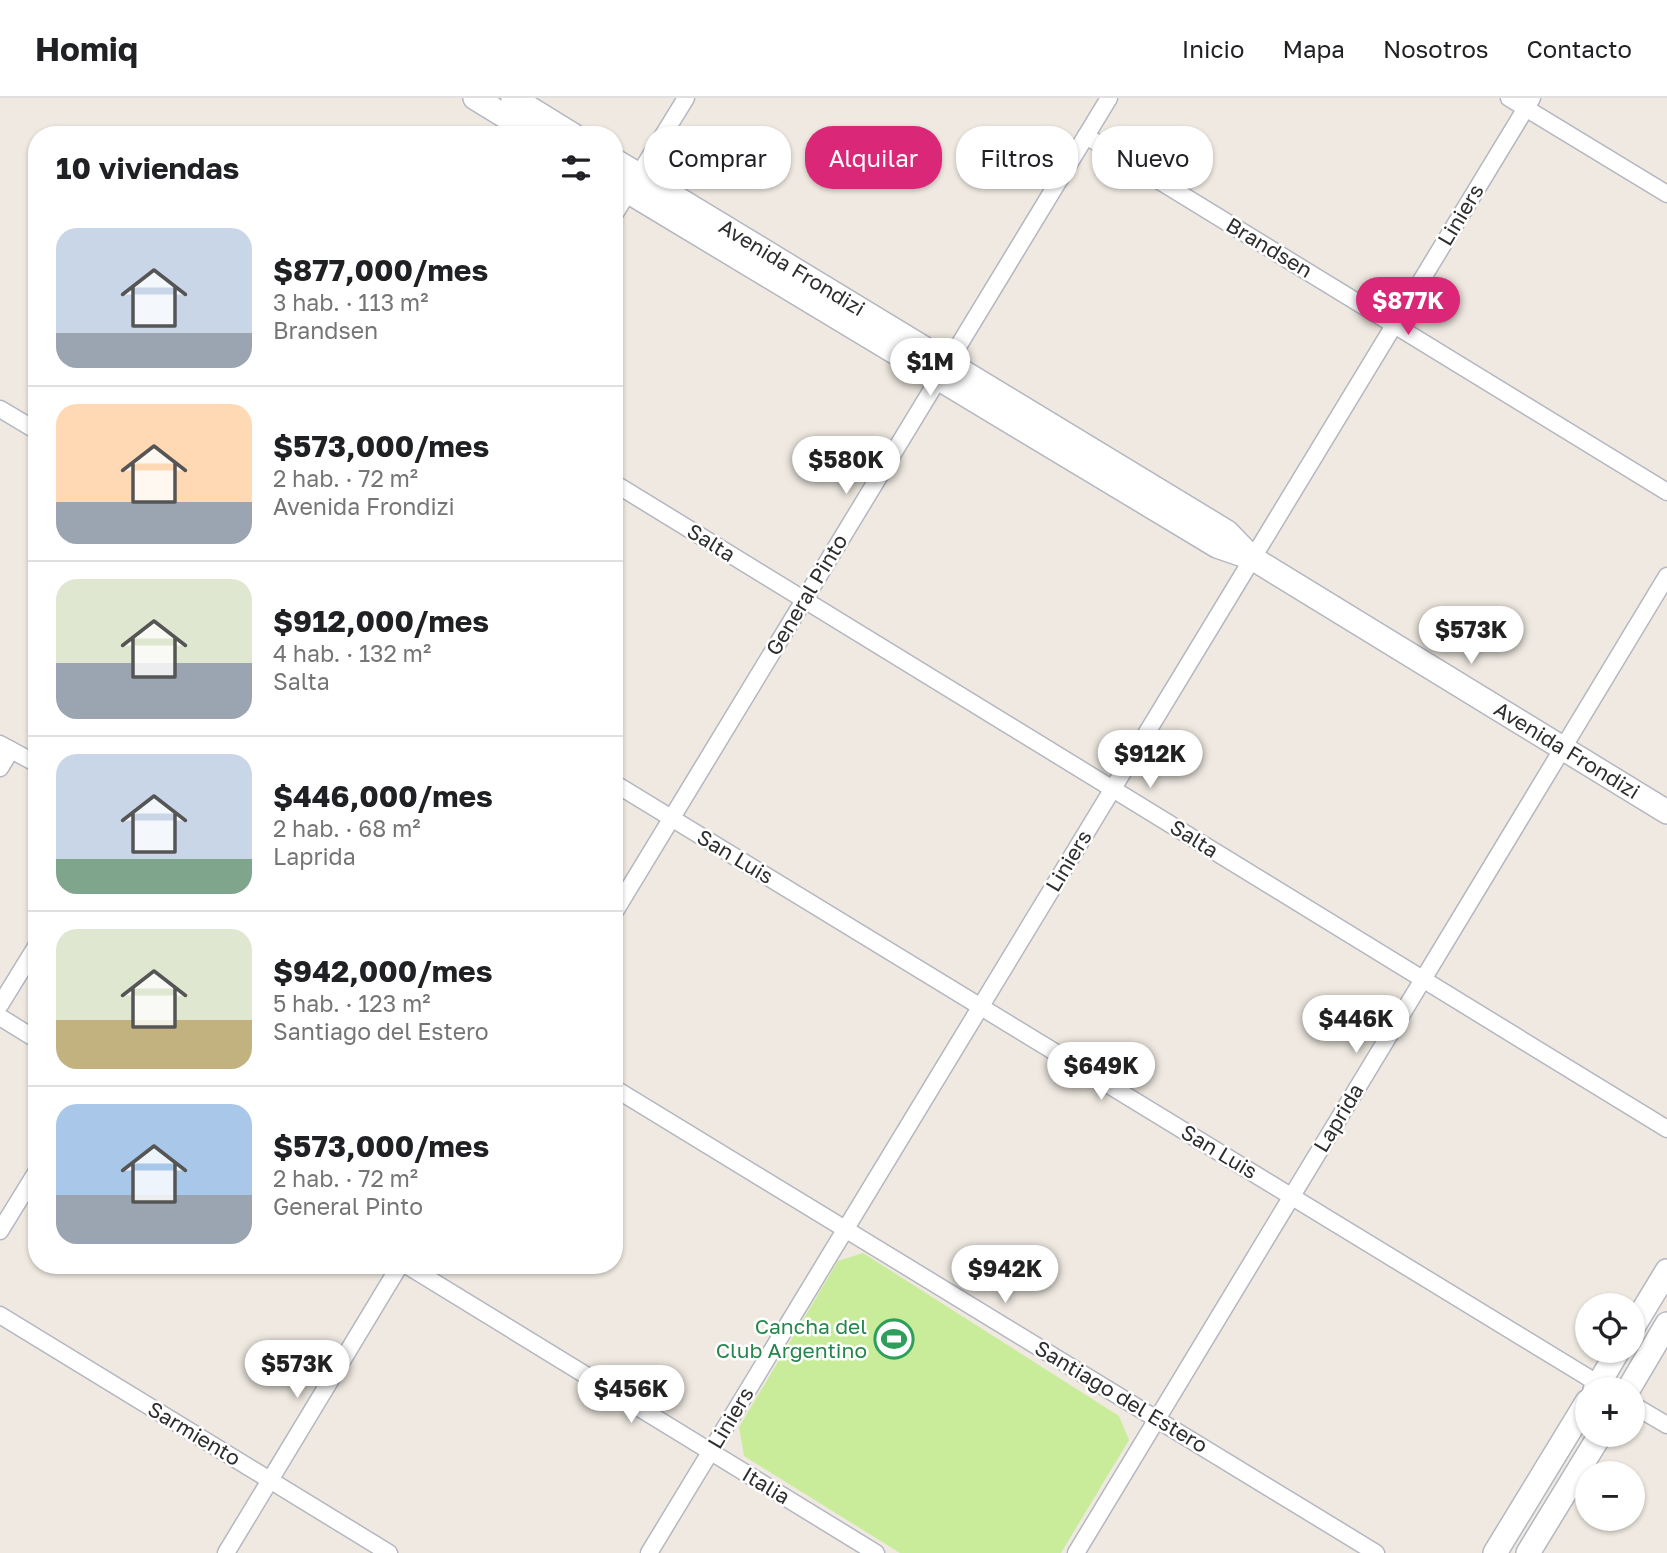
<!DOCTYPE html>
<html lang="es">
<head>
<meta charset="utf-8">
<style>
	body { margin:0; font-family:"Golos Text",sans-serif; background:#f2f2f2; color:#202124; height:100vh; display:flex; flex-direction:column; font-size:26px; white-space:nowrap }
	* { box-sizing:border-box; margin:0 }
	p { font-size:23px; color:#757577 }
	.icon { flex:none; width:38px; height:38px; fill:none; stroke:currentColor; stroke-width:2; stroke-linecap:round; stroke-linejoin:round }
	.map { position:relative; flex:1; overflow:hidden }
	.details { position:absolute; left:28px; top:28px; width:595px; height:1148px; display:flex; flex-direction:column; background:#fff; border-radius:28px; box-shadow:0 2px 5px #0004 }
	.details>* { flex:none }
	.hud { position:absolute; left:644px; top:28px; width:665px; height:63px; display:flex; gap:14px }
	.controls { position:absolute; left:1575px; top:1195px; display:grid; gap:14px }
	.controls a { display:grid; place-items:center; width:70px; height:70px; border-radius:50%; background:#fff; box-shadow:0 2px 5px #0004; font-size:35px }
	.price { position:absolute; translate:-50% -60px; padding:0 16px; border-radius:24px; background:#fff; color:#222; font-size:23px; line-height:46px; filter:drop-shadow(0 2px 4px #0008) }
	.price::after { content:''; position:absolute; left:50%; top:42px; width:21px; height:16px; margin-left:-10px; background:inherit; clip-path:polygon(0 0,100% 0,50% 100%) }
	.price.selected { background:#db2777; color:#fff }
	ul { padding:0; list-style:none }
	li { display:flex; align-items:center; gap:21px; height:175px; padding:0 28px }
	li+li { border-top:2px solid #e0e0e0 }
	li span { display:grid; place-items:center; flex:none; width:196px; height:140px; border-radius:21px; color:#555 }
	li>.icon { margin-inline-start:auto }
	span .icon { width:84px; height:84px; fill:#fffc; stroke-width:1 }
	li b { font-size:30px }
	h2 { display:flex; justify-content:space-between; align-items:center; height:84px; padding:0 28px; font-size:30px }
	.tag { padding:0 24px; border-radius:28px; background:#fff; box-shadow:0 2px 5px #0004; font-size:24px; line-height:63px }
	.tag.selected { background:#db2777; color:#fff }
	header { display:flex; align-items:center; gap:42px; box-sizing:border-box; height:98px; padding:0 35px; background:#fff; border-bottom:2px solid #e0e0e0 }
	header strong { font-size:33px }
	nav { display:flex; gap:38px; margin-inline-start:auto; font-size:24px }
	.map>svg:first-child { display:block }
</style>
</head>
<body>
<header>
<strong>Homiq</strong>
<nav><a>Inicio</a><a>Mapa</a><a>Nosotros</a><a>Contacto</a></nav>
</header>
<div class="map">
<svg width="1667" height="1455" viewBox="0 0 1667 1455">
	<rect width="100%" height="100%" fill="#efe9e1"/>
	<!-- pitch -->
	<path fill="#c9ec9a" d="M863,1155L1119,1318L1129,1342L1061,1455H900L744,1358L739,1329L838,1163Z"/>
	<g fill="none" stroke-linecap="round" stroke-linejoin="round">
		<!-- street casing -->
		<g stroke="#b4b7c1" stroke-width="19">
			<g id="street">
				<path d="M1509,0L1667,96"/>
				<path d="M1086,38L1667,394"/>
				<path d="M614,117L686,0"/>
				<path d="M0,311L37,333"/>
				<path d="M614,385L1667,1031"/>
				<path d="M0,646L37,666"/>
				<path d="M0,670L11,652"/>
				<path d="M614,685L1607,1291"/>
				<path d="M614,815L1109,0"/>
				<path d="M0,907L37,847"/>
				<path d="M0,919L37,942"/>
				<path d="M614,990L1376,1455"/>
				<path d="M0,1133L37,1073"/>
				<path d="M406,1167L876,1455"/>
				<path d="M0,1217L389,1455"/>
				<path d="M1633,1307L1667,1327"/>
				<path d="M226,1455L400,1167"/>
				<path d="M649,1455L1532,0"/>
				<path d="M1076,1455L1667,478"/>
			</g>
		</g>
		<!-- secondary casing -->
		<g stroke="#b4b7c1" stroke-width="26">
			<g id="secondary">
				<path d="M475,0L536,37"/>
				<path d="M513,0L573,37"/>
				<path id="s1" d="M614,62L1227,434L1252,460L1667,714"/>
				<path d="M614,85L1217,448L1249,459"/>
				<path d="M1633,1229L1667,1173"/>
				<path d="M1595,1292L1618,1253"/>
				<path d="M1628,1292L1667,1226"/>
				<path d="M1495,1455L1587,1304"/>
				<path d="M1528,1455L1600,1337"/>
			</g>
		</g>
		<!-- street -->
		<use href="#street" stroke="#fff" stroke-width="16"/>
		<!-- secondary -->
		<use href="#secondary" stroke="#fff" stroke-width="23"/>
	</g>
	<!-- icons -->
	<defs>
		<g id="stadium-ring" transform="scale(2.0125)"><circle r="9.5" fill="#fff" stroke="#2e9e5b" stroke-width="1.5"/><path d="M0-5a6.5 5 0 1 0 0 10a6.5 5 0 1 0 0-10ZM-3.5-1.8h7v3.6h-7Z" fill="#2e9e5b"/></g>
	</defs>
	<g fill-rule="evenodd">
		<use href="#stadium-ring" x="894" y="1241"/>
	</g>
	<g text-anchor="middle" stroke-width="5" stroke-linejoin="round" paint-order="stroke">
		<!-- street labels -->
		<g font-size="21" fill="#2e2e2e" stroke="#fff">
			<text transform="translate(1461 117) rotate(-59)" y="7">Liniers</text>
			<text transform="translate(1269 150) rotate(31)" y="7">Brandsen</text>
			<text dy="7" stroke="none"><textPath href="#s1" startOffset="208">Avenida Frondizi</textPath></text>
			<text transform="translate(711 445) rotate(32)" y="7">Salta</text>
			<text transform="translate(807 497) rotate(-59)" y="7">General Pinto</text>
			<text dy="7" stroke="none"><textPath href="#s1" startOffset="1122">Avenida Frondizi</textPath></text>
			<text transform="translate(1194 741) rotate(32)" y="7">Salta</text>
			<text transform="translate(735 759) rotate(31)" y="7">San Luis</text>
			<text transform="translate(1069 763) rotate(-59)" y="7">Liniers</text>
			<text transform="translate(1339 1020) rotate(-59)" y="7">Laprida</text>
			<text transform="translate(1219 1054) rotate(31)" y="7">San Luis</text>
			<text transform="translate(1121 1299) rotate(31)" y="7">Santiago del Estero</text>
			<text transform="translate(731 1320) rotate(-59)" y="7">Liniers</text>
			<text transform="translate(194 1336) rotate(31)" y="7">Sarmiento</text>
			<text transform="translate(766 1388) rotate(31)" y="7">Italia</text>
		</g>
		<!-- leisure labels -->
		<g font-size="21" fill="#27864d" stroke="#fff" text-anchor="end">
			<text x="867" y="1236">Cancha del<tspan x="867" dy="24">Club Argentino</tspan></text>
		</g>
	</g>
</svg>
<div class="controls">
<a><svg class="icon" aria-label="locate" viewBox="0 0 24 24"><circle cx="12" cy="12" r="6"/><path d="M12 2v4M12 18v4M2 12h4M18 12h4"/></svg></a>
<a>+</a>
<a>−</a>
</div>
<b class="price selected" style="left:1408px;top:239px">$877K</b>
<b class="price" style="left:930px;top:300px">$1M</b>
<b class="price" style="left:846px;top:398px">$580K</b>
<b class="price" style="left:1471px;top:568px">$573K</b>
<b class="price" style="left:1150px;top:692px">$912K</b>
<b class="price" style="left:1356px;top:957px">$446K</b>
<b class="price" style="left:1101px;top:1004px">$649K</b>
<b class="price" style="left:1005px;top:1207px">$942K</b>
<b class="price" style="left:297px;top:1302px">$573K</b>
<b class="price" style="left:631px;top:1327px">$456K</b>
<div class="hud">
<a class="tag">Comprar</a>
<a class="tag selected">Alquilar</a>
<a class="tag">Filtros</a>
<a class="tag">Nuevo</a>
</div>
<section class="details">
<h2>10 viviendas<svg class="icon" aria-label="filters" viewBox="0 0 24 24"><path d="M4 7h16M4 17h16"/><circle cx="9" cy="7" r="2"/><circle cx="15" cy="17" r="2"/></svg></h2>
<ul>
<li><span style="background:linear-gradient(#c9d6e8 75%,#9aa5b1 0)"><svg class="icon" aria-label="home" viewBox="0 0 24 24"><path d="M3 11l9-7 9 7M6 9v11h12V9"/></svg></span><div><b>$877,000/mes</b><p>3 hab. · 113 m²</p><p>Brandsen</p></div></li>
<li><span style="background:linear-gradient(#ffd9b3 70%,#9aa5b1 0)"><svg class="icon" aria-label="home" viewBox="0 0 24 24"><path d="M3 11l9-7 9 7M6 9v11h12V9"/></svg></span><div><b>$573,000/mes</b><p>2 hab. · 72 m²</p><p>Avenida Frondizi</p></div></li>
<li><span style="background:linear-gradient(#dfe7d0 60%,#9aa5b1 0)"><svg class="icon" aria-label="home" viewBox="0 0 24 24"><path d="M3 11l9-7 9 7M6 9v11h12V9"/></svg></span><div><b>$912,000/mes</b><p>4 hab. · 132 m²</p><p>Salta</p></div></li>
<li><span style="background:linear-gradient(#c9d6e8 75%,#7fa58c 0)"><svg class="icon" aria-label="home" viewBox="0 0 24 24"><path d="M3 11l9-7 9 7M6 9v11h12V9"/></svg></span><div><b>$446,000/mes</b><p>2 hab. · 68 m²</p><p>Laprida</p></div></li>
<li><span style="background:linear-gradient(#dfe7d0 65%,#c2b280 0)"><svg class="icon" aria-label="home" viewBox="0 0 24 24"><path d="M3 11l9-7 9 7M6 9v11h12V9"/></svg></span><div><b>$942,000/mes</b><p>5 hab. · 123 m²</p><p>Santiago del Estero</p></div></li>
<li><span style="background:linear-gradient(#a9c7e8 65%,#9aa5b1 0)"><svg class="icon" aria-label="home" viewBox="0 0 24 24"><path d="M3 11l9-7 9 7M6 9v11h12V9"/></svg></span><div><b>$573,000/mes</b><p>2 hab. · 72 m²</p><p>General Pinto</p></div></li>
</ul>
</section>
</div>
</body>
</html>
